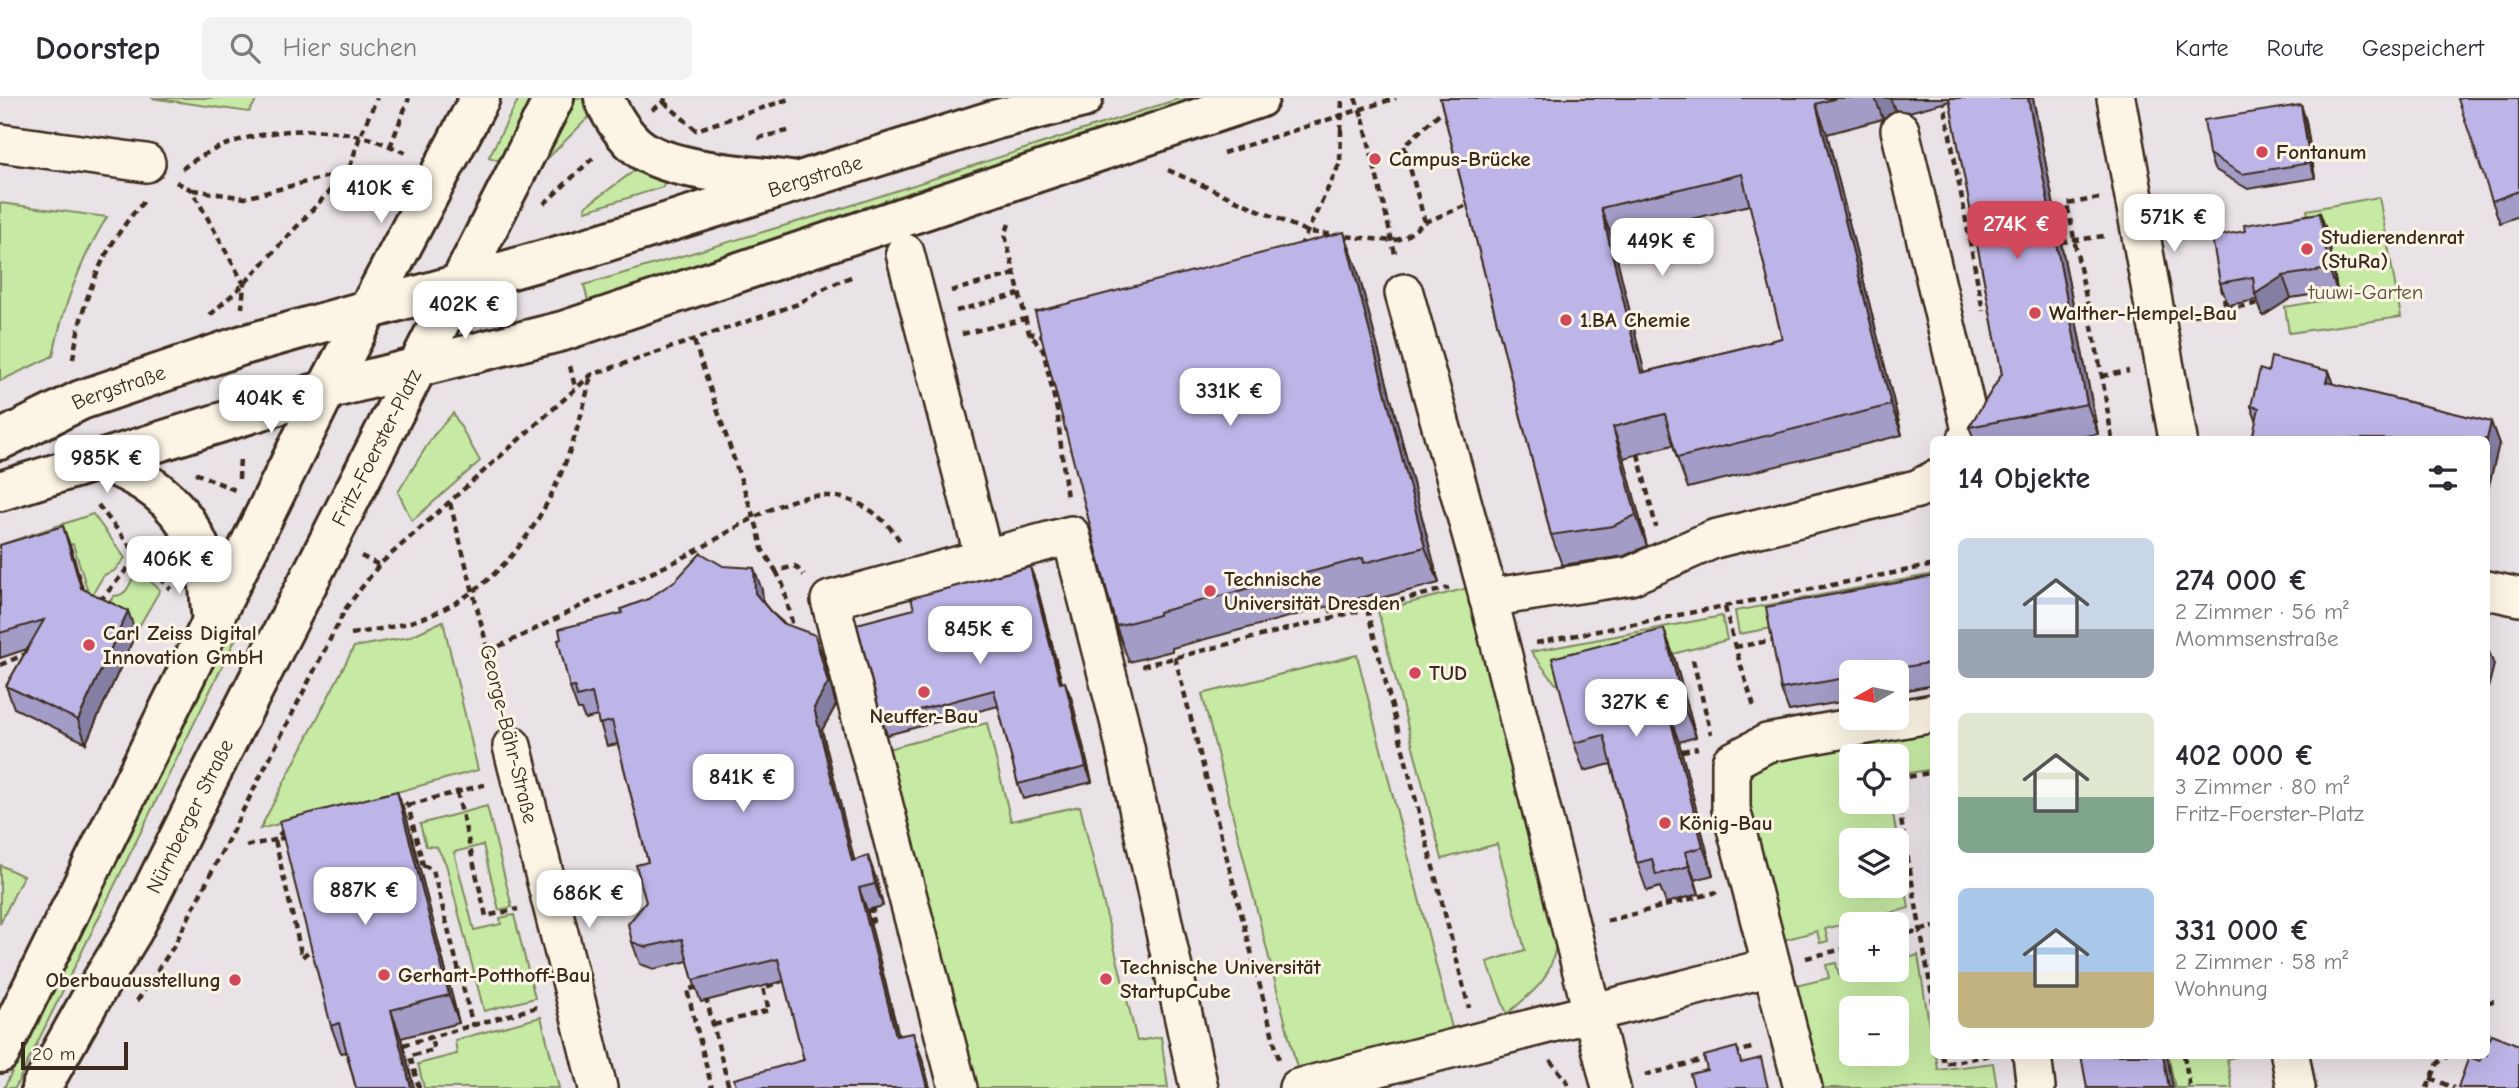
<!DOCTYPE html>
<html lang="de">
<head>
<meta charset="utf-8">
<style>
	body { margin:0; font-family:"Comic Neue",sans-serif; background:#f2f2f3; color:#2b2b33; height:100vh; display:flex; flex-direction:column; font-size:26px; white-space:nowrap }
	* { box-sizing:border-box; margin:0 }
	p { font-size:23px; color:#7c7c81 }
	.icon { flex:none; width:38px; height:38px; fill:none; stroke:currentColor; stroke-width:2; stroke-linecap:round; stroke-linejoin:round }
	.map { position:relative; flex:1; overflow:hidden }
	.drawer { position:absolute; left:1930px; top:338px; width:560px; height:623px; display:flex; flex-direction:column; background:#fff; border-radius:10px; box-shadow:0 7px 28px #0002 }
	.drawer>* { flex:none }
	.needle { width:46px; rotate:261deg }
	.buttons { position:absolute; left:1839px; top:562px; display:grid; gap:14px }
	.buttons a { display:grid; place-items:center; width:70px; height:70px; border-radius:10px; background:#fff; box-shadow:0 7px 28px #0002; font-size:35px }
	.scale { position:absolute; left:21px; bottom:18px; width:107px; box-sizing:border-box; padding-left:7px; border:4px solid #3b2a1e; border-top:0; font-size:19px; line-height:24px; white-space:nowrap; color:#3b2a1e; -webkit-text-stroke:5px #fcf5e5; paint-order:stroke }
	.price { position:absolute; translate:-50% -60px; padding:0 16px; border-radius:14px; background:#fff; color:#222; font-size:23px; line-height:46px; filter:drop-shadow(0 2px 4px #0008) }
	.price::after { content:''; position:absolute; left:50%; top:42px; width:21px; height:16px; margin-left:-10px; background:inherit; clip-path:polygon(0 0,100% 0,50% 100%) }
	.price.current { background:#d1495b; color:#fff }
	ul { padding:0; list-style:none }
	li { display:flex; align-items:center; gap:21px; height:175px; padding:0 28px }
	li span { display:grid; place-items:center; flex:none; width:196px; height:140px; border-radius:10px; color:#555 }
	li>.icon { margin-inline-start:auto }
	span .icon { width:84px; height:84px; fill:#fffc; stroke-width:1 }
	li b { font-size:30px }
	h2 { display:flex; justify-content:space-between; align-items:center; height:84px; padding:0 28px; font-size:30px }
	header { display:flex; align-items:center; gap:42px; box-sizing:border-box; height:98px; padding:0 35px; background:#fff; border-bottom:2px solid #e1e1e2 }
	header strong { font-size:33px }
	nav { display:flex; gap:38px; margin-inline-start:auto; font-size:24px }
	.search { width:490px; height:63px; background:#f2f2f3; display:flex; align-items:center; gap:18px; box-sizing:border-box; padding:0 24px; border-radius:10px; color:#7c7c81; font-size:26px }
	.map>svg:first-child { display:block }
</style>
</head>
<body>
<header>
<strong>Doorstep</strong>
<div class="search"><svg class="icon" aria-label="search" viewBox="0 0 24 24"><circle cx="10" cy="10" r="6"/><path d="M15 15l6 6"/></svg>Hier suchen</div>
<nav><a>Karte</a><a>Route</a><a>Gespeichert</a></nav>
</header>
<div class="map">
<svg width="2519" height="990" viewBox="0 0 2519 990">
	<rect width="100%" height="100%" fill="#e9e2e6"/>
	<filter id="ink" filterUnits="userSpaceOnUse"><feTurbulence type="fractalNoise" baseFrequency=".0143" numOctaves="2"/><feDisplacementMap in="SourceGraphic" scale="14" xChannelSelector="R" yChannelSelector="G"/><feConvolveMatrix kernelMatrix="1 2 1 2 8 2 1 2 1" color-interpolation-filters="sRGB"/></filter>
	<g filter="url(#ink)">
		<!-- green -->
		<g fill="#c6eaa4" stroke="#808a61" stroke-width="2" fill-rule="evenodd">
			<path d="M151,0H258L249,14Z"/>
			<path d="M519,0H534L502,64L489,59Z"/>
			<path d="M574,0H586L591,17L548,60L546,55Z"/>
			<path d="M1181,0H1211L742,156L588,203L584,187L837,112Z"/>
			<path d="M638,70L662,82L664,85L663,89L586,113L585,109Z"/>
			<path d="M2379,99L2401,219L2289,235L2285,209L2338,200L2328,137L2311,139L2307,112Z"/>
			<path d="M0,105L107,119C80,163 63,208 53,258L0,283Z"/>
			<path d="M453,315L480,363L412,423L398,394L433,338Z"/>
			<path d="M93,416L125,460L114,473L104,477L90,500L73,446L0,469V447Z"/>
			<path d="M138,472L160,492L137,532L101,514L114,498C130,497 129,483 138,472Z"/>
			<path d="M1934,476V500L1739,536L1735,513Z"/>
			<path d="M1468,490L1557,843C1550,884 1537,890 1507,916L1487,864L1525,852L1497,746L1442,761L1378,513Z"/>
			<path d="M1722,518L1727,542L1556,586L1531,554Z"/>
			<path d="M443,523L478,672L260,731L354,549L409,539Z"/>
			<path d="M229,532L238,536L15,990H4Z"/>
			<path d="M1357,557L1453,934L1298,974L1202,596Z"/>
			<path d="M987,625L1011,723L1080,708L1137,943L1161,939L1168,990H971L884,652Z"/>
			<path d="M1929,633L1934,637V671L1897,677V658H1852V704H1891L1909,810L1870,820L1871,826H1862L1860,822L1825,831L1828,843L1820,845L1817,833L1780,843L1745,709L1747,685L1757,669L1764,662ZM1852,742H1897V788H1852Z"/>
			<path d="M487,708L512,809L499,812L483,747L454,754L474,832L501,826L500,820L514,817L535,900L484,913L446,766L437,749L426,748L420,726Z"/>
			<path d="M0,767L23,778L0,826Z"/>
			<path d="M1918,857L1934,957H1936L1938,972L1993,965L1997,990H1817L1792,889L1829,880L1826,867L1836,865L1839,877L1862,872H1897V863ZM1852,910H1897V956H1852Z"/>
			<path d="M541,919L559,990H424L418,966L457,956L455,942Z"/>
			<path d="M2168,957H2243L2227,961L2232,990H2175Z"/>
		</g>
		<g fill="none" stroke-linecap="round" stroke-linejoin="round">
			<!-- minor casing -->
			<g stroke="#3b2a1e" stroke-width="42">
				<g id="minor">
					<path d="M2116,0L2178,341"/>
					<path d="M1900,32L1971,332L1967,341"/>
					<path d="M0,45L146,65"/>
					<path d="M905,155L984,460"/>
					<path d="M1404,195L1484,482L1611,990"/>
					<path d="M2487,492L2519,499"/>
					<path d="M1488,500L1630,478L1714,441L1917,391L1934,382"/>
					<path d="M512,648L598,990"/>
					<path d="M2032,957L2036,990"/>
					<path d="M2290,957L2296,990"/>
					<path d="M958,990L830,502L1071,437L1119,622L1199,990"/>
					<path d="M1298,990L1771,869"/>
					<path d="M1803,990L1731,711V664L1767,645L1934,615"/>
				</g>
			</g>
			<!-- major casing -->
			<g stroke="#3b2a1e" stroke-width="44">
				<g id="major">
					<path d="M604,0C611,18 626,41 642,52C675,74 750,77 790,83"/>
					<path id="s1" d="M0,342L81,302L240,248L586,150L994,22L1083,0"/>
					<path d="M97,362C142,377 178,401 198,446C201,453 204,459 206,466C210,486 210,506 212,526"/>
					<path d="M0,393L326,292L563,233L1259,0"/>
					<path d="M0,955L326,292L480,0"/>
					<path id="s2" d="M41,990L89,904L133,832L205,687L554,0"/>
				</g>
			</g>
			<!-- path -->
			<g stroke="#3b2a1e" stroke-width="4.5" stroke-dasharray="7 5" stroke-linecap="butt">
				<path d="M1943,0L1983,213"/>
				<path d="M664,4L696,32L792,0"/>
				<path d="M652,12L664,4L665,0"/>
				<path d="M1363,20L1396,160"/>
				<path d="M758,40L792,32"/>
				<path d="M390,49L409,0"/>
				<path d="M1223,55L1396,0"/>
				<path d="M182,71C229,34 302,25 359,38C376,41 394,50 410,57"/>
				<path d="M1168,72L1308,134L1392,143L1404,140L1425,124L1404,48L1446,9"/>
				<path d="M176,84L192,92L244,186L242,210"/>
				<path d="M193,92L245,100L348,73"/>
				<path d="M2099,100L2067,106L2102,278L2112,341"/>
				<path d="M544,106L596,57"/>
				<path d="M1425,124L1470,106"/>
				<path d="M1009,126L1005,137L1029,235"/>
				<path d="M2061,144L2104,138"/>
				<path d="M1300,149L1340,65L1341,34"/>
				<path d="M2222,188L2226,211L2261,205"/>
				<path d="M951,193L1015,176"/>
				<path d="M956,213L1019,196"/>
				<path d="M210,217L244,186L349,72L360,38L377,0"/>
				<path d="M2193,217L2226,211"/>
				<path d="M962,236L1026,221"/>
				<path d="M1046,239L1029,235L1043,252L1057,312L1067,401"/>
				<path d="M694,243L758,432L762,451L776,473L795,468L804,477"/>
				<path d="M73,261C82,200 103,147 146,101"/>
				<path d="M570,268L575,289"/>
				<path d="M2102,278L2129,273"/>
				<path d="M1638,356L1656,429"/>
				<path d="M195,375L235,392"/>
				<path d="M239,381L240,358"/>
				<path d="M450,405L504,614"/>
				<path d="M98,407L138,458L171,491"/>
				<path d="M361,458L379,467"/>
				<path d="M776,473L783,487L794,533"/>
				<path d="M100,503L138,458"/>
				<path d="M1330,508L1333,520"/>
				<path d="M1725,509L1735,549L1755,612"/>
				<path d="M1367,511L1469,910"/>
				<path d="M351,536C382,531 415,526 444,511C533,466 571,369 591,277"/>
				<path d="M1536,545L1934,467"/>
				<path d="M1735,549L1775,542"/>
				<path d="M488,553C524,538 558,519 593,502C625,486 658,473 690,456C723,439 776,401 814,398C852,395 882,414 902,446"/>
				<path d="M1175,559L1279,962"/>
				<path d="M1693,562L1711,636"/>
				<path d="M0,567L28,555"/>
				<path d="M1142,568L1449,490"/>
				<path d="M1682,653L1698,650"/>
				<path d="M1897,681L1934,674"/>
				<path d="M457,694L486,818L518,811"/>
				<path d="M395,698L408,707L423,767L418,768"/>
				<path d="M1897,699L1934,909"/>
				<path d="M397,710L487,686"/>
				<path d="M286,739L275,742L302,859L314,849"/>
				<path d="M246,748L275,742L285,730"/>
				<path d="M423,767L433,772L473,928"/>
				<path d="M1607,823L1717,794"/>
				<path d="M870,824L873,823L870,813L875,812"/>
				<path d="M1897,838L1934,829"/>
				<path d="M1806,860L1852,849"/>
				<path d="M697,889L687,892L712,990"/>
				<path d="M706,899L729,990"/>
				<path d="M137,903L174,848L346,510L379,467L591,277L798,206L825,190L853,178"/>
				<path d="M2487,904L2496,903"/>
				<path d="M714,927L769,912L763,890L782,883"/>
				<path d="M403,947L541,908"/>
				<path d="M1733,955L1755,949"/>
				<path d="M1942,957L1944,966L1991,957"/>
				<path d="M2184,957L2190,990"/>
				<path d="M1550,962L1566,982L1569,990"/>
				<path d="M1645,977L1708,961"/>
				<path d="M2430,980L2454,990"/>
				<path d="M419,990L410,958L434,952L431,940"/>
				<path d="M2427,990L2438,965L2449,957"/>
			</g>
			<!-- minor -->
			<use href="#minor" stroke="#fcf5e5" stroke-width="37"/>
			<!-- major -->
			<use href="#major" stroke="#fcf5e5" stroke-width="38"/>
			<!-- path-bridge -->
			<g stroke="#3b2a1e" stroke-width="4.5" stroke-dasharray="7 5" stroke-linecap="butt">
				<path d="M1355,0L1363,20"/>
				<path d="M1341,34L1342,0"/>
			</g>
		</g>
		<!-- wall -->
		<g fill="#a39cc7" stroke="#3b2a1e" stroke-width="2" fill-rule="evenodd">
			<path d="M1440,0H2033L2098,336L2070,341H1974L1969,329L2002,276L1950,3L1909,14L1895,12L1883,21L1827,36L1902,337L1688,390L1677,360L1673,347L1624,360L1647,448L1624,458L1562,467L1551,437ZM1750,107L1782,240L1644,274L1612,140Z"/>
			<path d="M2519,0V118L2500,125L2492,103Z"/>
			<path d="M2301,7L2306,23L2315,80L2248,91L2214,71L2209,56Z"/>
			<path d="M2320,115L2328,137L2337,193L2291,200L2263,218L2257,202L2228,207L2220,185L2245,133Z"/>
			<path d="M1357,170L1439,485L1377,501L1375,496L1172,550V553L1129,564L1116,528Z"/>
			<path d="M2329,273L2334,286L2491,324L2499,346L2487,341L2256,322L2251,308L2268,274Z"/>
			<path d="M0,447L71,450L83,491L136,535L86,645L14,610L6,588L27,551L0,560Z"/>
			<path d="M1030,469L1036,485L1062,585L1071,599L1092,684L1023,701L1018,686L998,608L887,637L882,622L914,511Z"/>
			<path d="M1934,478V587L1897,594V574H1852V602L1789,613L1781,591Z"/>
			<path d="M762,492L763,504L770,513L823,559L836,607L822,632L854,762L876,780L883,808L867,812L899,938L921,957L930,990H737L804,962L784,883L701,904L693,882L688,863L654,871L640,866L632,844L646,804L648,764L618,646L607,648L598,618L585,621L581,612H578L570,590L622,515L648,501Z"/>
			<path d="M1674,559L1696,639L1679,644L1713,777L1695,782L1699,796L1666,805L1660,789L1647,793L1637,765L1611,666L1584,673L1574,645Z"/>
			<path d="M407,721L459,925L401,940L414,990H356L346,954L341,955L331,928Z"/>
		</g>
		<!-- shaded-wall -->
		<g fill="#847fa2" stroke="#3b2a1e" stroke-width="2">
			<path d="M1875,0H1890L1895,12L1883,21Z"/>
			<path d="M2028,0H2033L2098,336L2087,306Z"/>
			<path d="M1816,6L1827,36L1902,337L1891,307Z"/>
			<path d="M2301,7L2306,23L2315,80L2310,65Z"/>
			<path d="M1601,110L1612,140L1652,305L1641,275Z"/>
			<path d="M2320,115L2328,137L2337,193L2329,171Z"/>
			<path d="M1344,134L1357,170L1439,485L1425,449Z"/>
			<path d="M2283,178L2291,200L2263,218L2255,196Z"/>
			<path d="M2329,273L2337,295L2326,284Z"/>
			<path d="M2491,324L2499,346L2487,396V341Z"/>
			<path d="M1613,329L1624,360L1647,448L1636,417Z"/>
			<path d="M63,428L71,450L89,512L81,490Z"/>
			<path d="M1030,469L1036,485L1066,601L1060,585Z"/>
			<path d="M754,470L762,492L764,517L755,495Z"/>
			<path d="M128,513L136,535L86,645L78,622Z"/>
			<path d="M1664,531L1674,559L1696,639L1685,612Z"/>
			<path d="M815,537L823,559L836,607L822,632L860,785L852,763L814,610Z"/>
			<path d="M2487,548L2494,567L2487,594Z"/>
			<path d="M1065,584L1071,599L1092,684L1086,669Z"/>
			<path d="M1669,616L1679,644L1713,777L1703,749Z"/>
			<path d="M397,693L407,721L459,925L449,897Z"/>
			<path d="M1685,754L1695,782L1699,796L1689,768Z"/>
			<path d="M868,758L876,780L883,808L875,786Z"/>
			<path d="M859,790L867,812L904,960L896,938Z"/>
			<path d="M391,912L401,940L414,990H411Z"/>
			<path d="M913,935L921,957L930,990H927Z"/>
			<path d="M2163,957H2167L2173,990H2169Z"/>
		</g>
		<!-- building -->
		<g fill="#bdb5e7" stroke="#3b2a1e" stroke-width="2" fill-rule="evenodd">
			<path d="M1440,0H1837L1816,6L1891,307L1677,360L1665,316L1613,329L1636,417L1613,428L1551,437ZM1742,76L1782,240L1641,275L1601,110Z"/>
			<path d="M1949,0H2028L2087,306L1969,329L2002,276Z"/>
			<path d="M2462,0H2519V93L2492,103L2458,1Z"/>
			<path d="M2301,7L2310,65L2242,76L2209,56L2204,22Z"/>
			<path d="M2320,115L2329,171L2283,178L2255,196L2253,179L2220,185L2212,139L2245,133L2244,127Z"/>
			<path d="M1344,134L1425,449L1364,465L1363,460L1159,514V517L1116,528L1035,214Z"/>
			<path d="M2271,259L2329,273L2326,284L2491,324L2487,341H2252L2259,310L2251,308L2260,271L2268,274Z"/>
			<path d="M63,428L81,490L128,513L78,622L6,588L44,522L0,535V447Z"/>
			<path d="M701,455L723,468L754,470L755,495L770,513L782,525L815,537L828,585L814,610L852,763L868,758L872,772L875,786L859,790L896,938L913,935L927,990H737L734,981L804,962L778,861L693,882L682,841L646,849L632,844L628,826L646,804L636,767L648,764L612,623L599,626L592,595L577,599L575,589L570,590L558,542L561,541L559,531L622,515L621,511L648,501L676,482Z"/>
			<path d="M1030,469L1060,585L1065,584L1086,669L1018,686L994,592L882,622L857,526L914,511L911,500Z"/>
			<path d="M1934,478V564L1877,574H1852V579L1781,591L1766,509Z"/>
			<path d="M1664,531L1685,612L1669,616L1703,749L1685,754L1689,768L1656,777L1652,761L1637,765L1604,637L1574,645L1552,560Z"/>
			<path d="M397,693L449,897L391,912L411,990H356L339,925L331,928L279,723Z"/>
			<path d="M2491,936L2519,947V990H2462L2458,989L2469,959L2480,963L2482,957H2487V946Z"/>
			<path d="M1737,949L1741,965L1761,960L1768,990H1694L1690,976L1707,972L1704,958Z"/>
			<path d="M2081,957H2163L2169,990H2087Z"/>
		</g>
	</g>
	<!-- markers -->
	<g fill="#d1495b" stroke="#fcf5e5" stroke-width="2.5">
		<circle cx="2262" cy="54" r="7"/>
		<circle cx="1375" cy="61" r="7"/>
		<circle cx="2307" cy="151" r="7"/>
		<circle cx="2035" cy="215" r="7"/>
		<circle cx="1566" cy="222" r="7"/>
		<circle cx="1210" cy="493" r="7"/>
		<circle cx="89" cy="547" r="7"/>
		<circle cx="1415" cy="575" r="7"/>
		<circle cx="924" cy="594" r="7"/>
		<circle cx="1665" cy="725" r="7"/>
		<circle cx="384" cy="877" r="7"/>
		<circle cx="1106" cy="881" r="7"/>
		<circle cx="235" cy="882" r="7"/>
	</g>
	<g text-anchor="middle" stroke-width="6" stroke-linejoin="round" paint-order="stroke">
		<!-- poi labels -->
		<g font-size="21" font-weight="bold" fill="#3b2a1e" stroke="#fcf5e5" text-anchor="start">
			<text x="2276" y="61">Fontanum</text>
			<text x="1389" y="68">Campus-Brücke</text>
			<text x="2321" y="146">Studierendenrat<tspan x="2321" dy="24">(StuRa)</tspan></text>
			<text x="2049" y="222">Walther-Hempel-Bau</text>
			<text x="1580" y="229">1.BA Chemie</text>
			<text x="1224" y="488">Technische<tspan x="1224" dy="24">Universität Dresden</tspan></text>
			<text x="103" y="542">Carl Zeiss Digital<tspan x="103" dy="24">Innovation GmbH</tspan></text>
			<text x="1429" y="582">TUD</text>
			<text x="924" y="625" text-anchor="middle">Neuffer-Bau</text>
			<text x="1679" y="732">König-Bau</text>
			<text x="1120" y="876">Technische Universität<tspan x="1120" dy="24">StartupCube</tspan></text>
			<text x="398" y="884">Gerhart-Potthoff-Bau</text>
			<text x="221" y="889" text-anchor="end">Oberbauausstellung</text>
		</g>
		<!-- street labels -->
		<g font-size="21" fill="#3b2a1e" stroke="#fcf5e5">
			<text dy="7" stroke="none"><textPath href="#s1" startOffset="858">Bergstraße</textPath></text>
			<text dy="7" stroke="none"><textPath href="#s1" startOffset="130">Bergstraße</textPath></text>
			<text dy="7" stroke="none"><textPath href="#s2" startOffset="723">Fritz-Foerster-Platz</textPath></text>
			<text transform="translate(509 636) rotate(76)" y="7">George-Bähr-Straße</text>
			<text dy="7" stroke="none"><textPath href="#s2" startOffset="310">Nürnberger Straße</textPath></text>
		</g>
		<!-- park labels -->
		<g font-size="21" fill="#575039" stroke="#fcf5e5">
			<text x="2366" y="201">tuuwi-Garten</text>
		</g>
	</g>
</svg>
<div class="buttons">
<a><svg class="needle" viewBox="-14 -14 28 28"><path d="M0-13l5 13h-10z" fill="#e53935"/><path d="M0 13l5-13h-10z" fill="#7c7c81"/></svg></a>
<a><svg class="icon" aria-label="locate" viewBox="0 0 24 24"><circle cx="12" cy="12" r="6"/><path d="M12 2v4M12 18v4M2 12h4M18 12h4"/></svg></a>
<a><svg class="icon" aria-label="layers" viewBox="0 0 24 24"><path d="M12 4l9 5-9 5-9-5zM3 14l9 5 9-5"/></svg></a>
<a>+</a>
<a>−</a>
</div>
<div class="scale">20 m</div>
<b class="price" style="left:381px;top:127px">410K €</b>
<b class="price" style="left:2174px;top:156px">571K €</b>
<b class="price current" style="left:2017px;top:163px">274K €</b>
<b class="price" style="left:1662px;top:180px">449K €</b>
<b class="price" style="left:465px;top:243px">402K €</b>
<b class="price" style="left:1230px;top:330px">331K €</b>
<b class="price" style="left:271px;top:337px">404K €</b>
<b class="price" style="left:107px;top:397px">985K €</b>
<b class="price" style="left:179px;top:498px">406K €</b>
<b class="price" style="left:980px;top:568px">845K €</b>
<b class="price" style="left:1636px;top:641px">327K €</b>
<b class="price" style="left:743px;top:716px">841K €</b>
<b class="price" style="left:365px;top:829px">887K €</b>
<b class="price" style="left:589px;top:832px">686K €</b>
<section class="drawer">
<h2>14 Objekte<svg class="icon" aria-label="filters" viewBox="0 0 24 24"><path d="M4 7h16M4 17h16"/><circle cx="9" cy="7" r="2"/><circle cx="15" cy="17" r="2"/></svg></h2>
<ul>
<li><span style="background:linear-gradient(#c9d6e8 65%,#9aa5b1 0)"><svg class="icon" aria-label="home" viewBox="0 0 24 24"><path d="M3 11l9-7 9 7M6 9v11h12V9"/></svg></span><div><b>274 000 €</b><p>2 Zimmer · 56 m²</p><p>Mommsenstraße</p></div></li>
<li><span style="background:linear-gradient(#dfe7d0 60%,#7fa58c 0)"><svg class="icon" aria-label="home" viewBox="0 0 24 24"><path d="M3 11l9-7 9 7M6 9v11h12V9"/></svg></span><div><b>402 000 €</b><p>3 Zimmer · 80 m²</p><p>Fritz-Foerster-Platz</p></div></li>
<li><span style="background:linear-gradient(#a9c7e8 60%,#c2b280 0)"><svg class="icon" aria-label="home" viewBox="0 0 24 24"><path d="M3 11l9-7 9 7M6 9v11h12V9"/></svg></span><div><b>331 000 €</b><p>2 Zimmer · 58 m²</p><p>Wohnung</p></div></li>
</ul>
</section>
</div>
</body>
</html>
